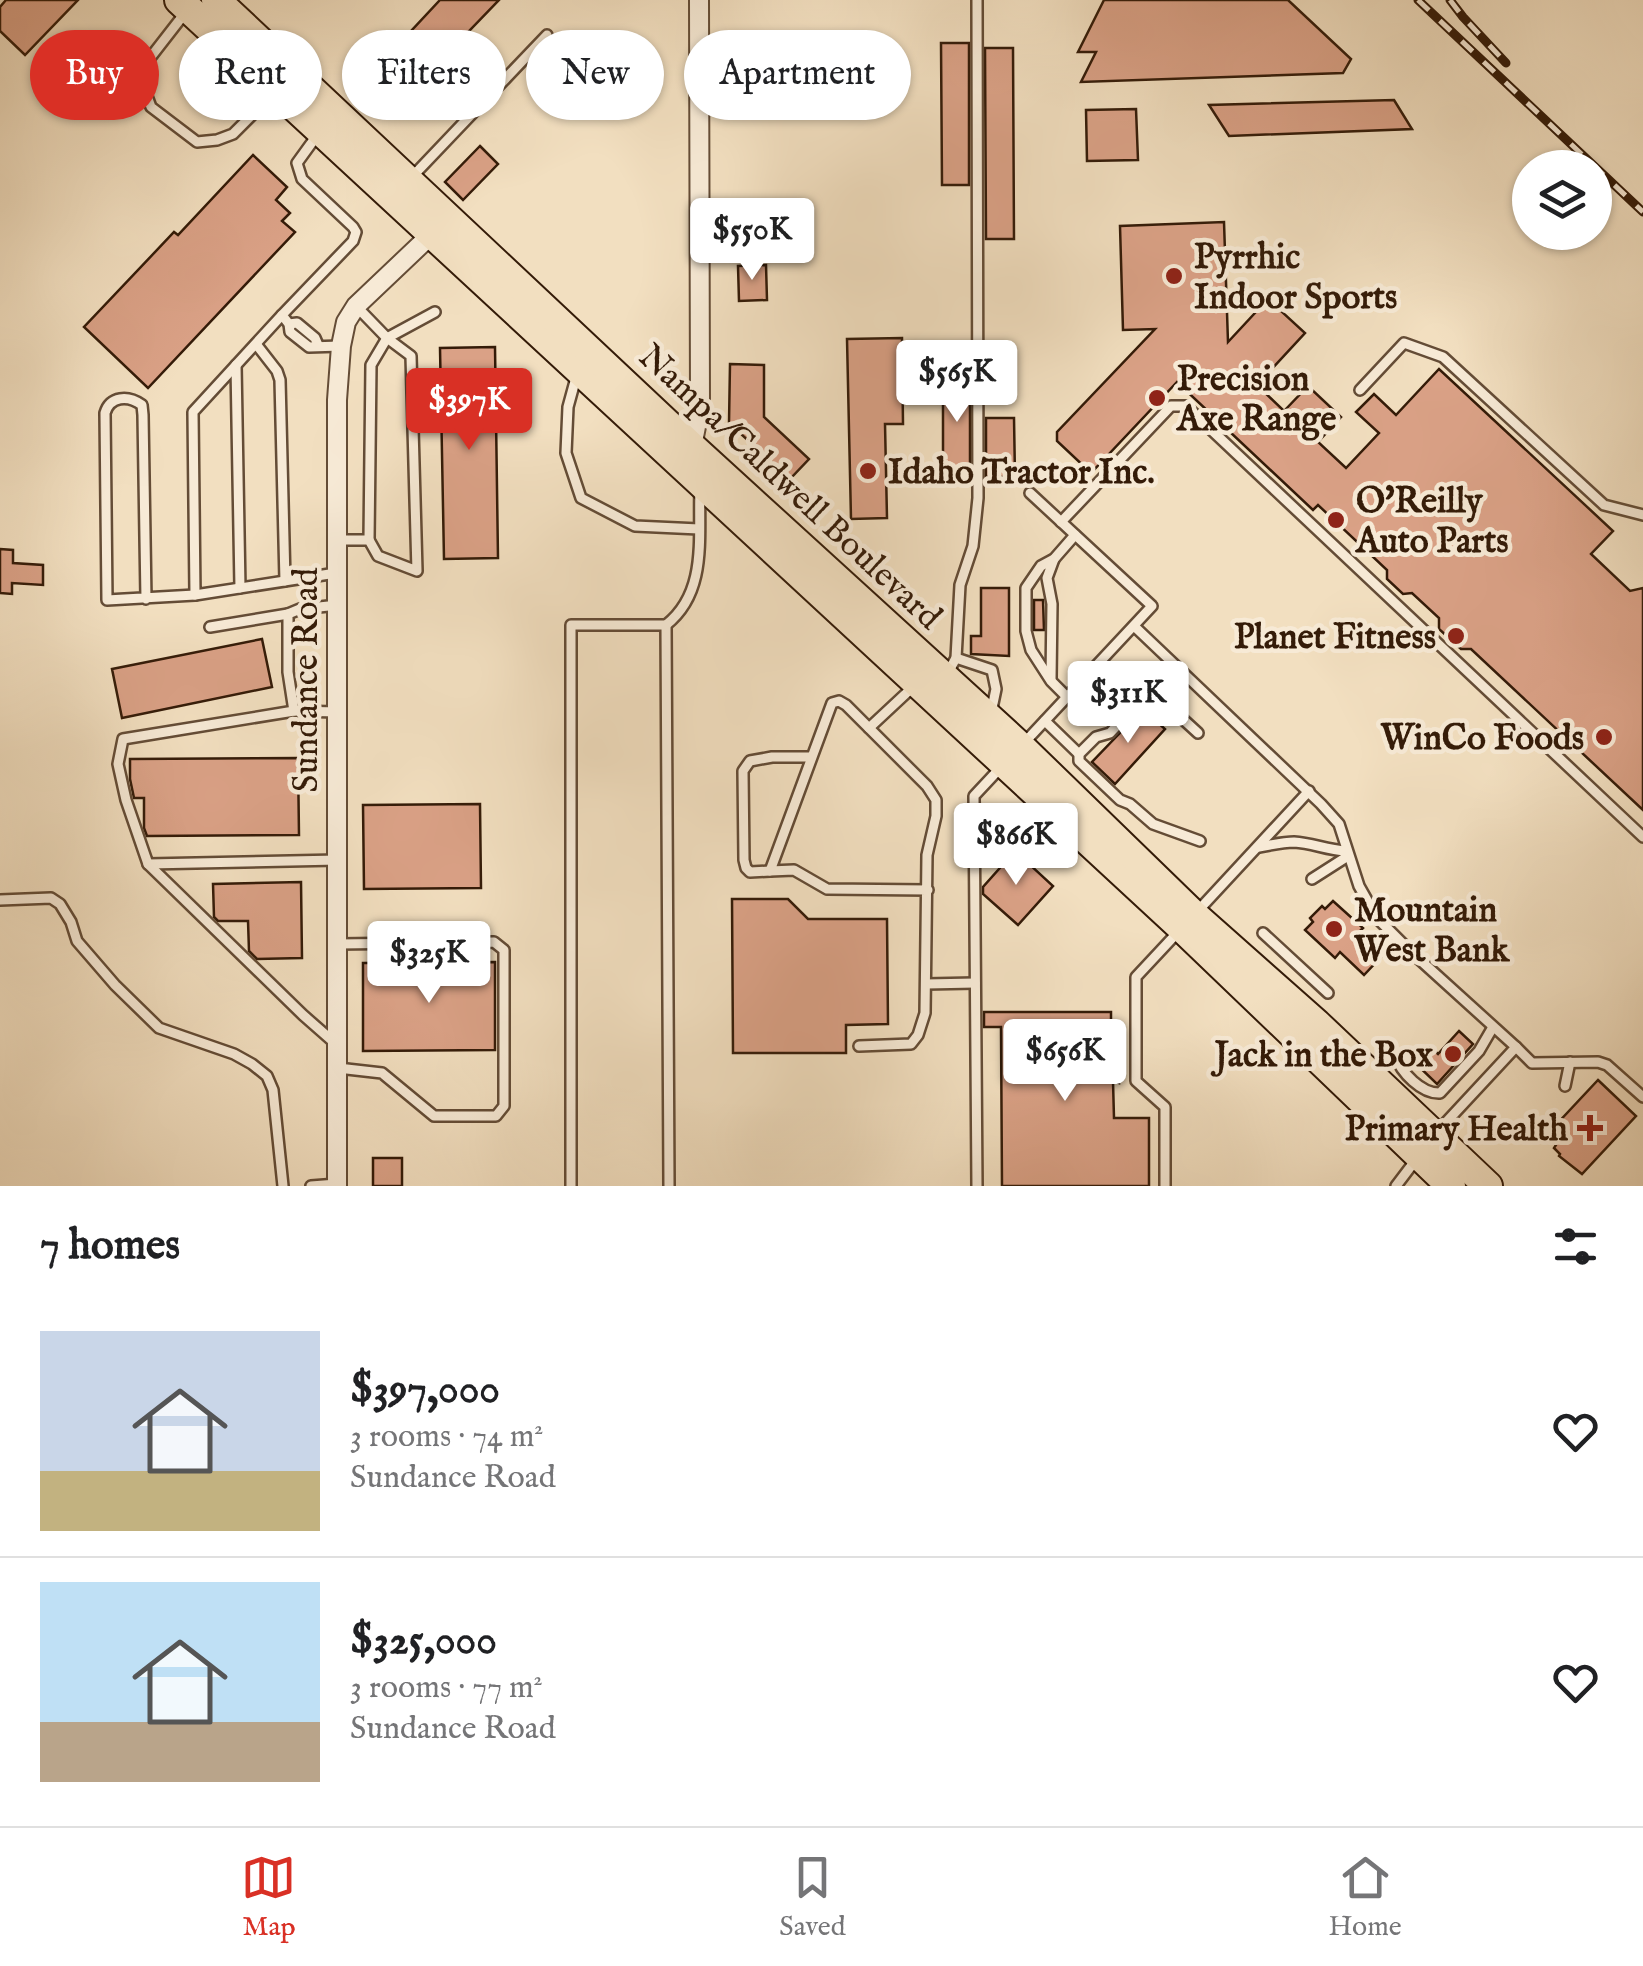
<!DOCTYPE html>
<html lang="en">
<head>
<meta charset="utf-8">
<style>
	body { margin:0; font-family:"IM FELL English",serif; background:#f6f6f6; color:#202124; height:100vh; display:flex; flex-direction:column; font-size:38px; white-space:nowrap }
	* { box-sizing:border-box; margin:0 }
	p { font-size:32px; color:#757577 }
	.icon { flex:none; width:55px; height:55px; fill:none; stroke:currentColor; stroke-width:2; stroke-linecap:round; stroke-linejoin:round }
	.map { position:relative; height:1186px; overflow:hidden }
	.sheet { display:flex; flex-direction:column; background:#fff; flex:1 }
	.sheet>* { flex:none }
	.hud { position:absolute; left:30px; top:30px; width:1000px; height:90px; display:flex; gap:20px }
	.buttons { position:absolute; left:1512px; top:150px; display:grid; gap:20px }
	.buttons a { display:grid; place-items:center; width:100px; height:100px; border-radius:50%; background:#fff; box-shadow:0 2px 8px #0004; font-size:50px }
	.price { position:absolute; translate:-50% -85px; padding:0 22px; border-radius:10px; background:#fff; color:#222; font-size:32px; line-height:65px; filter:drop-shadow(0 2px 5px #0008) }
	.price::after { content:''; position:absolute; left:50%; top:60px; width:30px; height:22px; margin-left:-15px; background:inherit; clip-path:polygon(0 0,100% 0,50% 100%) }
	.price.selected { background:#d93025; color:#fff }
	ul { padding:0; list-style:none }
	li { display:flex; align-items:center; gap:30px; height:250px; padding:0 40px }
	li+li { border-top:2px solid #e0e0e0 }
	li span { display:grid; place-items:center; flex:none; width:280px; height:200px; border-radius:0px; color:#555 }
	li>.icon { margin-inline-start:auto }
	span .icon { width:120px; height:120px; fill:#fffc; stroke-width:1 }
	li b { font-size:42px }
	h2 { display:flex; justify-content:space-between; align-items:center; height:120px; padding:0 40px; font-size:42px }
	.pill { padding:0 35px; border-radius:45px; background:#fff; box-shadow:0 2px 8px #0004; font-size:35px; line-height:90px }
	.pill.selected { background:#d93025; color:#fff }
	.tabs { display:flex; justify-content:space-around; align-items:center; height:140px; border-top:2px solid #e0e0e0; background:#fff; font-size:28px; color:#757577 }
	.tabs a { display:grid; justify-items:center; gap:5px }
	.tabs .selected { color:#d93025 }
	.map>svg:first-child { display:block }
</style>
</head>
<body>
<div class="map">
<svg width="1643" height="1186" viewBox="0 0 1643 1186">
	<rect width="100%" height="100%" fill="#f2dfc0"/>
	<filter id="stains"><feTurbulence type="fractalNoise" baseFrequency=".002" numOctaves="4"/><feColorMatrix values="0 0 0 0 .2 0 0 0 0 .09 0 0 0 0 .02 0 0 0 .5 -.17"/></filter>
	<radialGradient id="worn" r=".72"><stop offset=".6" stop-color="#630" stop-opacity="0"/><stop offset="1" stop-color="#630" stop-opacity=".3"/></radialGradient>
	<!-- building -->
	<g fill="#daa186" stroke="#341b08" stroke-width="2.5">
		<path d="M6,0H78L25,55L0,31V7Z"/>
		<path d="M440,0H499L416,86L385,59Z"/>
		<path d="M1104,0H1288L1351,59L1343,73L1081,82L1096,52H1078Z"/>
		<path d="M941,43H969V185H942Z"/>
		<path d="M985,48H1013L1014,239H986Z"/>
		<path d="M1394,100L1412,129L1229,136L1209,105Z"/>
		<path d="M1136,109L1138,160L1087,161L1086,110Z"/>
		<path d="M480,146L498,164L463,200L445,182Z"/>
		<path d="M253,155L287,187L276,200L290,213L282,221L295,232L148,388L84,327L174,232L178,235Z"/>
		<path d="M1224,222L1228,342L1268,299L1305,333L1257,385L1284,411L1308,386L1341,417L1318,442L1346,468L1379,433L1356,412L1374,394L1396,415L1439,369L1613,531L1591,554L1630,591L1643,588V810L1471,649H1461L1439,629V618L1412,593L1403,594L1387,579V570L1318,505L1313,510L1177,382L1091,473L1057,441V432L1155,329L1123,330L1120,226Z"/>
		<path d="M766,265L767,300L739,301L738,266Z"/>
		<path d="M902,338L903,424H885L887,518L851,519L847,339Z"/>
		<path d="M495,347L498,558L444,559L440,348Z"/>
		<path d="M730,364L764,365V417L809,459L790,479L729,423Z"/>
		<path d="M970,371V479H943V372Z"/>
		<path d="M986,418H1014L1015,477H986Z"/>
		<path d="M0,549L13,550V563L43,565V585L12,583V594L0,593Z"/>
		<path d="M981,588H1009V656L971,654V636H981Z"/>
		<path d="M1034,600H1043L1044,630H1034Z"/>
		<path d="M262,639L272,687L122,718L112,669Z"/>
		<path d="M1143,709L1165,729L1115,784L1092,762Z"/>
		<path d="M298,758L299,835L147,836L144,828V798H134L130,779V759Z"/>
		<path d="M480,804L481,888L364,889L363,805Z"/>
		<path d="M1015,851L1053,886L1018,925L983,894V887Z"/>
		<path d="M301,882L302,958L257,959L249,951L248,921H218L214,917L213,884Z"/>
		<path d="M732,899H788L808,919H887L888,1024L846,1025V1053H733Z"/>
		<path d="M1333,901L1363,928L1357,934L1381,957L1364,975L1340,952L1335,958L1305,930L1313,922L1310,918L1322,906L1325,909Z"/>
		<path d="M495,962V1050L363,1051V963Z"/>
		<path d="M984,1012H1111V1044H1119V1083L1113,1081L1114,1118H1149V1186H1002L1001,1027H984Z"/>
		<path d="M1459,1031L1473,1044L1437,1084L1412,1060L1423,1049L1425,1051L1430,1047L1438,1054Z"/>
		<path d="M1598,1080L1636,1116L1582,1174L1559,1156L1560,1154L1554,1148L1556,1145L1549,1138L1557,1130L1554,1127Z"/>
		<rect x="373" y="1158" width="29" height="28"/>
	</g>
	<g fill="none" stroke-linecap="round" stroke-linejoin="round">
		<!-- service casing -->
		<g stroke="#644c36" stroke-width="14">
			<g id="service">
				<path d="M185,13L143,67L144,88L151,107L197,142L217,140L233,134L275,92"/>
				<path d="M318,134L297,163L302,179L353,227L356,232L353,241L282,315L289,324L290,332L309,347L341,346"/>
				<path d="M411,178L547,35"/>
				<path d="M282,315L193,412L195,595L336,573"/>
				<path d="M289,324L297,323L315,338L318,345"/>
				<path d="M256,344L277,371L280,380L285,581"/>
				<path d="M236,365L240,588"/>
				<path d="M577,374L568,407L566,453L581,498L635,526L699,529"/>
				<path d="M1360,390L1404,343L1443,357L1604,505L1643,515"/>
				<path d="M1061,522L1171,406H1186L1643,837"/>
				<path d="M338,540H369L378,556L417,571L411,356L387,338L356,306"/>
				<path d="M369,540L371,365L387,338L435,312"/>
				<path d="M146,599L143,415L142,405C128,395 110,396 105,413L107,600L195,595"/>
				<path d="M338,605L300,609L288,614V672L294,711L338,712"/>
				<path d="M666,625C708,592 698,537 700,489"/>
				<path d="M1134,626L1321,804L1339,824L1359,886L1377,918L1409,950L1516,1047L1437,1132"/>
				<path d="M210,627L288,614"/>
				<path d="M956,658L992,670L996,689L991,713"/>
				<path d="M946,676L956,658L960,585L973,546L978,498L977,0"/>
				<path d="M1051,679L1052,604L1047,578L1054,559"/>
				<path d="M1067,697L1051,681L1031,650L1026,631V588L1041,566L1054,559L1075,535"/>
				<path d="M294,711L123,739L118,764L126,800L148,864L338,860"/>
				<path d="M1045,721L1079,754"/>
				<path d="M869,728L914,686"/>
				<path d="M1198,733L1162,700L1153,697L1142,699L1110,733L1096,737L1079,754V761L1120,800L1130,804L1153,824L1200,841"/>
				<path d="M1024,743L1152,606L1030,493"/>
				<path d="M1259,847C1271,845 1283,842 1294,842C1313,843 1326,850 1346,851"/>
				<path d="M148,864L303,1015L336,1044"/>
				<path d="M770,871L750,872L746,868L744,860L743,771L750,761L772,757H811"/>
				<path d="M1312,879L1348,856"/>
				<path d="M0,900L51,898L60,904L71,922L77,941L115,985L159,1028L234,1054L252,1064L267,1076L273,1090L283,1186"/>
				<path d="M1195,914L1309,791"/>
				<path d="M1263,933L1328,993"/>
				<path d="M338,944L494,942L504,950V1106L496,1116H434L382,1073L338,1068"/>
				<path d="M926,984L975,983"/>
				<path d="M859,1046L911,1044L918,1035L925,1013L927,855L936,816V800L927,786L846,705L839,701L832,703L770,871L794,870L827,889L928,890"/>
				<path d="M1516,1047L1532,1063L1598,1062L1607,1065L1643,1097"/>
				<path d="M1395,1055C1401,1073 1422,1094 1440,1093L1479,1051L1493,1027"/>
				<path d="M1565,1086L1570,1062"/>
				<path d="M311,1186L337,1184"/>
				<path d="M571,1186V625H666L669,1186"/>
				<path d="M977,1186L974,796L1003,765"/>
				<path d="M1165,1186V1107L1136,1081V977L1178,932"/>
				<path d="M1396,1186L1418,1157"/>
			</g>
		</g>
		<!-- minor casing -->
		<g stroke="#644c36" stroke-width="22">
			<g id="minor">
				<path d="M688,453L692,447L700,406L699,0"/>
				<path d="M337,1186V400L341,346L346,322L356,306L436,230"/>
			</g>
		</g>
		<!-- primary casing -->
		<g stroke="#341b08" stroke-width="32">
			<g id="primary">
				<path d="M179,0L1182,928L1451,1186"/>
				<path d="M216,0L692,447L1021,747L1194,915L1317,1024L1488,1186"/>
			</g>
		</g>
		<!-- service -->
		<use href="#service" stroke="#f7ead6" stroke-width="9"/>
		<!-- minor -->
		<use href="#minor" stroke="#f7ead6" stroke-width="18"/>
		<!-- primary -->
		<use href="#primary" stroke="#f2dfc0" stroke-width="28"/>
		<!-- rail casing -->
		<g stroke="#341b08" stroke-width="9">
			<g id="rail">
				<path d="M1418,0L1643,212"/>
				<path d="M1450,0L1463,17L1506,63"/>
			</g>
		</g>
		<!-- rail -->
		<use href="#rail" stroke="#f7ead6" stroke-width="5" stroke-dasharray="15" stroke-linecap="butt"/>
	</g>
	<!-- markers -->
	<g fill="#8f2418" stroke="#f7ead6" stroke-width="4">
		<circle cx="1174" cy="276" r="10"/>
		<circle cx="1157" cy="398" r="10"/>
		<circle cx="868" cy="471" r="10"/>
		<circle cx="1336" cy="520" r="10"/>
		<circle cx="1456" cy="636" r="10"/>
		<circle cx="1604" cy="737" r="10"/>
		<circle cx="1334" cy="929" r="10"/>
		<circle cx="1453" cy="1054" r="10"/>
		<path d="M1585 1113h10v10h10v10h-10v10h-10v-10h-10v-10h10z"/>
	</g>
	<g text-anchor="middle" stroke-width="9" stroke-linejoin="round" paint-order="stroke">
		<!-- poi labels -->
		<g font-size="35" font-weight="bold" fill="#341b08" stroke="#f7ead6" text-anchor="start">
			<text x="1194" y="268">Pyrrhic<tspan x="1194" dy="40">Indoor Sports</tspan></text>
			<text x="1177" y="390">Precision<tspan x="1177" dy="40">Axe Range</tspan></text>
			<text x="888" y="483">Idaho Tractor Inc.</text>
			<text x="1356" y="512">O'Reilly<tspan x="1356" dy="40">Auto Parts</tspan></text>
			<text x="1436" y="648" text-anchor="end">Planet Fitness</text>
			<text x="1584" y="749" text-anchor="end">WinCo Foods</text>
			<text x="1354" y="921">Mountain<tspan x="1354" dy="40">West Bank</tspan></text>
			<text x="1433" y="1066" text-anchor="end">Jack in the Box</text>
			<text x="1568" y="1140" text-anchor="end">Primary Health</text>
		</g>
		<!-- street labels -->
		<g font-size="35" fill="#341b08" stroke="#f7ead6">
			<text transform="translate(791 486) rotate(43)" y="12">Nampa/Caldwell Boulevard</text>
			<text transform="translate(305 680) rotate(-90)" y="12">Sundance Road</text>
		</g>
	</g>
	<rect width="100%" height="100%" filter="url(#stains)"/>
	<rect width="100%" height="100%" fill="url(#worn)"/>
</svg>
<div class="buttons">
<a><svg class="icon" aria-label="layers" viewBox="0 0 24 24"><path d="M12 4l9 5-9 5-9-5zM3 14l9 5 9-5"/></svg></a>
</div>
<b class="price" style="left:752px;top:283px">$550K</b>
<b class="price" style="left:957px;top:425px">$565K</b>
<b class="price selected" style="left:469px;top:453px">$397K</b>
<b class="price" style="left:1128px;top:746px">$311K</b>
<b class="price" style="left:1016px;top:888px">$866K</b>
<b class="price" style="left:429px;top:1006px">$325K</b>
<b class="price" style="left:1065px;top:1104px">$656K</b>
<div class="hud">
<a class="pill selected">Buy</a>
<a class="pill">Rent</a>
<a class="pill">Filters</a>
<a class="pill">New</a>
<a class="pill">Apartment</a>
</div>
</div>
<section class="sheet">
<h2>7 homes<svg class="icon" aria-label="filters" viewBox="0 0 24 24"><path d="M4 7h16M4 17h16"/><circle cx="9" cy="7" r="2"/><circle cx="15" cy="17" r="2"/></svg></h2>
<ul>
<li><span style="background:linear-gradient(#c9d6e8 70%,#c2b280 0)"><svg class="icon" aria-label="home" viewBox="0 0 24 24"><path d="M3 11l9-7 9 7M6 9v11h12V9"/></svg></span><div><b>$397,000</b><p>3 rooms · 74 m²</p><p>Sundance Road</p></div><svg class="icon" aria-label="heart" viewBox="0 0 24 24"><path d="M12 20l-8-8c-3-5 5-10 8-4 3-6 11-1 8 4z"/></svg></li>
<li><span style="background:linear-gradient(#bfe0f5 70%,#b9a48a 0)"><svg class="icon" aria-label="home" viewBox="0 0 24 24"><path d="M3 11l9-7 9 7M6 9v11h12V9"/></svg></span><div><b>$325,000</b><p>3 rooms · 77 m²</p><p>Sundance Road</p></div><svg class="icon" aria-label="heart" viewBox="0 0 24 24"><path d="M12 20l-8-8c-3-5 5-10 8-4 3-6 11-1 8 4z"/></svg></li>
</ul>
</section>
<nav class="tabs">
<a class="selected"><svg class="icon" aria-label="map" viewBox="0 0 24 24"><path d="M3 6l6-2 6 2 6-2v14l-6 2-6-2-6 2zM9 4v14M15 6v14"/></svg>Map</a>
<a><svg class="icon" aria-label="saved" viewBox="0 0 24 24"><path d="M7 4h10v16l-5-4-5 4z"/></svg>Saved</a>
<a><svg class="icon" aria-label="home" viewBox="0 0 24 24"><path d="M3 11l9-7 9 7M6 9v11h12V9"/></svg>Home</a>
</nav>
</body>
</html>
